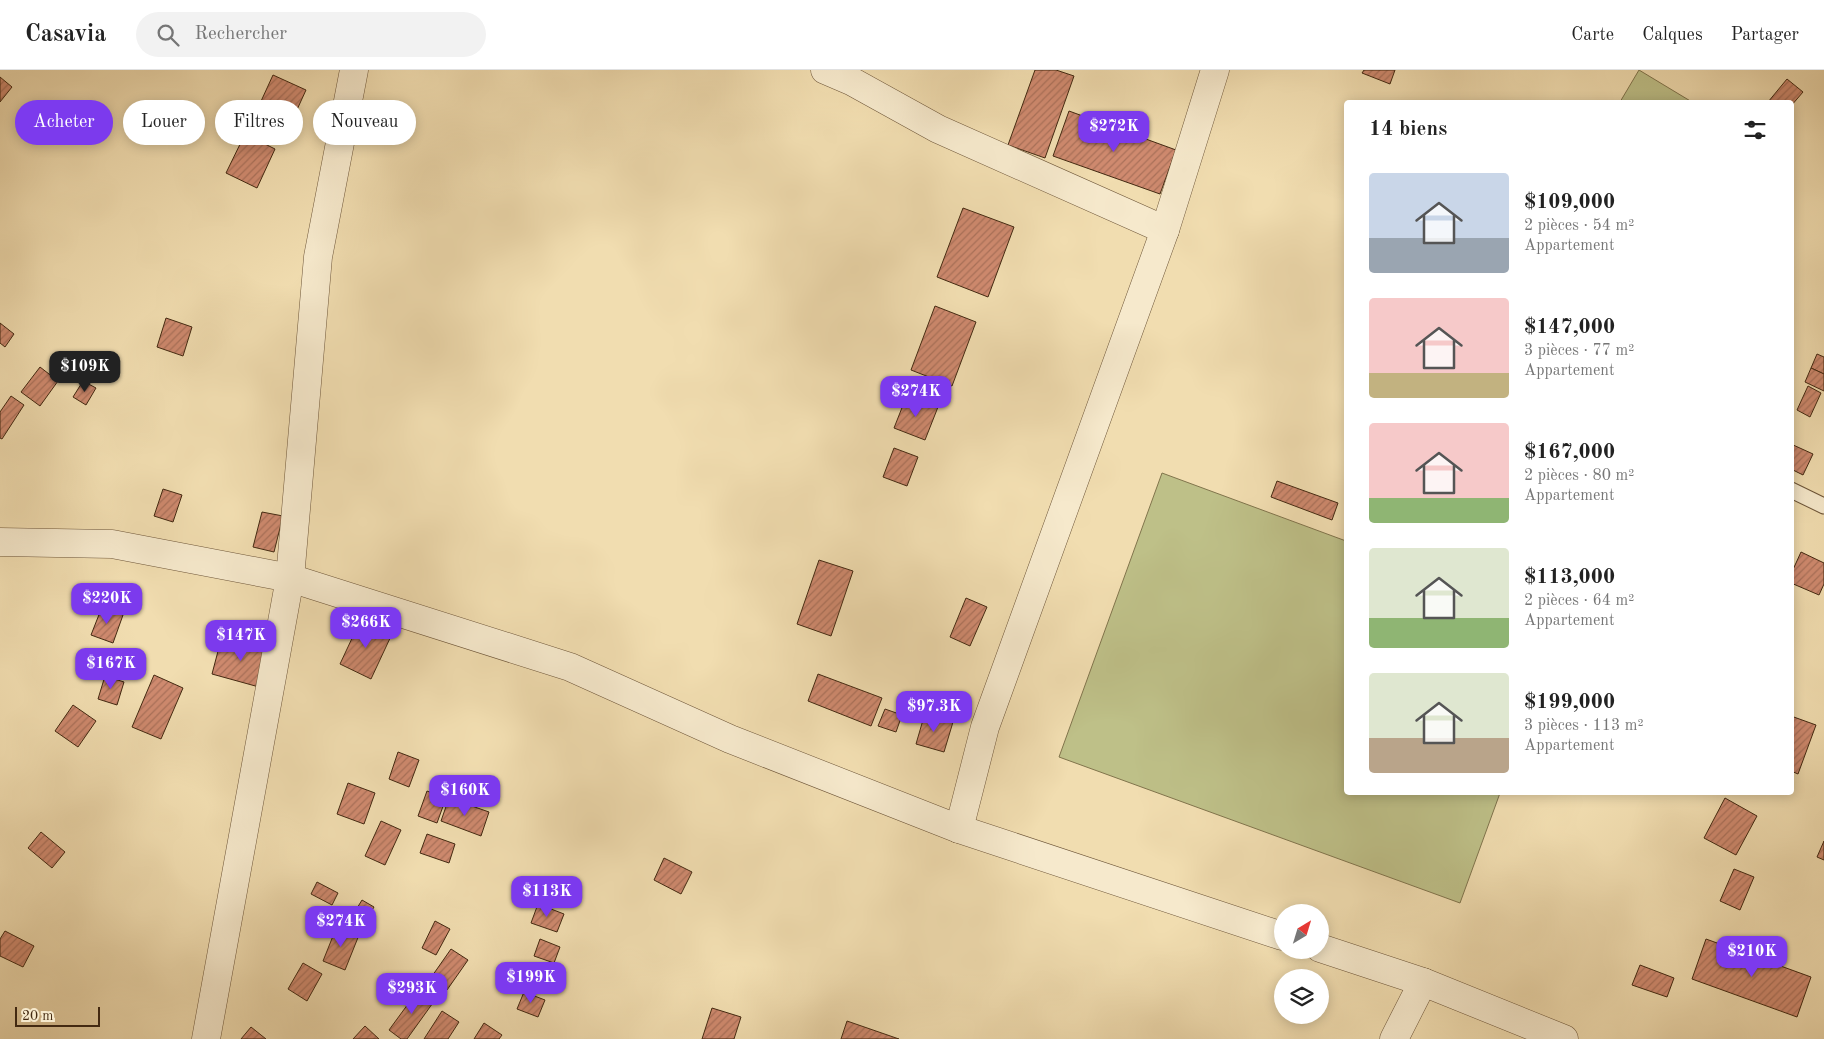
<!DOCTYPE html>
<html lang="fr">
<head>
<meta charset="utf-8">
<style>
	body { margin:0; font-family:"Old Standard TT",serif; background:#f2f2f2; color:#222; height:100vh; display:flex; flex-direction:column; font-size:19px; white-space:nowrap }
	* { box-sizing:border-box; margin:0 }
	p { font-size:16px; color:#767676 }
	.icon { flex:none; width:28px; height:28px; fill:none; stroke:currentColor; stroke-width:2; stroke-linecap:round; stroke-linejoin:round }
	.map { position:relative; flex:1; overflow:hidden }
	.drawer { position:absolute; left:1344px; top:30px; width:450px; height:695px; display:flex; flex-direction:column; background:#fff; border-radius:5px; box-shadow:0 2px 12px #0003 }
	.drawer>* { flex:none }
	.banner { position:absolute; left:15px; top:30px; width:475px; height:45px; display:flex; gap:10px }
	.needle { width:32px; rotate:38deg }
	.controls { position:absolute; left:1274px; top:834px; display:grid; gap:10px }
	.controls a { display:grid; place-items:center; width:55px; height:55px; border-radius:50%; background:#fff; box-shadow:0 2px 12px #0003; font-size:25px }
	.scale { position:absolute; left:15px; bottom:12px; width:85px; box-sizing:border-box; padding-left:5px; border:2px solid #432911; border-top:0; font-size:14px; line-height:18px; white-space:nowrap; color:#432911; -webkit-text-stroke:4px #f6e9cc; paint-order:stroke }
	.price { position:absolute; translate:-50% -42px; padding:0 11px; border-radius:10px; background:#7c3aed; color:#fff; font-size:16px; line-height:32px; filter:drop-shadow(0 1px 2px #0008) }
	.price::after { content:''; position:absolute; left:50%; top:30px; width:15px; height:11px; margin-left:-8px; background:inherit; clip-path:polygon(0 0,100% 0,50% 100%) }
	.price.current { background:#222; color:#fff }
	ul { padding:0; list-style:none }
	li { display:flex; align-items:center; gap:15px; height:125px; padding:0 25px }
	li span { display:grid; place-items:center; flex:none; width:140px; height:100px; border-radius:5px; color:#555 }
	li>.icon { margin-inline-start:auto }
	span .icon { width:60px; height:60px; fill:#fffc; stroke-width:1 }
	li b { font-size:21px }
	h2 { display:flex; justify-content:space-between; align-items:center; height:60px; padding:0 25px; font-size:21px }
	.pill { padding:0 18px; border-radius:22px; background:#fff; box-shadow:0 2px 12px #0003; font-size:18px; line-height:45px }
	.pill.current { background:#7c3aed; color:#fff }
	header { display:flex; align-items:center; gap:30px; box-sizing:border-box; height:70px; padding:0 25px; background:#fff; border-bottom:1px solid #e0e0e0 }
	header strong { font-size:24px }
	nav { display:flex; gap:28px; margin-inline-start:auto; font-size:18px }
	.search { width:350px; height:45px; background:#f2f2f2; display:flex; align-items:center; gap:12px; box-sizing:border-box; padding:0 18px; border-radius:28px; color:#767676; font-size:19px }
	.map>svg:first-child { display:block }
</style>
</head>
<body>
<header>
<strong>Casavia</strong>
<div class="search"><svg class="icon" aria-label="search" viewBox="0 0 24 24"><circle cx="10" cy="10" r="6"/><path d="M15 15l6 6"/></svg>Rechercher</div>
<nav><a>Carte</a><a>Calques</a><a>Partager</a></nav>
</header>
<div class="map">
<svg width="1824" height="969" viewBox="0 0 1824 969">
	<defs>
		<pattern id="building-hatch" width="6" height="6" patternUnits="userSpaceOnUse" patternTransform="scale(1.25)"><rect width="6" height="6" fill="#cf8a6f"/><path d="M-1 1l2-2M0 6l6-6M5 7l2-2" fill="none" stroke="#aa715a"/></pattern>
	</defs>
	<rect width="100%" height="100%" fill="#f1ddb0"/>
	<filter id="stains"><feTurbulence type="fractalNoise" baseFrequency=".004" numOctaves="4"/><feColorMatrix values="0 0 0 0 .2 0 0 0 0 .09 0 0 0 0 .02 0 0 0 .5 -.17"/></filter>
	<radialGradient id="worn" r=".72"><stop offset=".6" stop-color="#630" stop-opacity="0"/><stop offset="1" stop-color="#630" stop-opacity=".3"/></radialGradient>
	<!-- pitch -->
	<g fill="#bec088" stroke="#80744c">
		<path d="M1639,0L1692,32H1620Z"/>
		<path d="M1162,403L1346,471V722L1500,723L1460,833L1059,687Z"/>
	</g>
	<!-- building -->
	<g fill="url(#building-hatch)" stroke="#432911">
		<path d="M1035,0H1056L1074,6L1045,88L1008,75Z"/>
		<path d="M1364,0H1395L1390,14L1362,3Z"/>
		<path d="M273,5L306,20L290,55L257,40Z"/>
		<path d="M0,7L12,17L0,32Z"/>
		<path d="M1787,9L1803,22L1791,36V32H1768Z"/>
		<path d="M1069,41L1176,80L1160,124L1053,86Z"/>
		<path d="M245,64L275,79L257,118L226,103Z"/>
		<path d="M963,138L1014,157L988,227L937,207Z"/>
		<path d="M935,236L976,252L952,316L911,300Z"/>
		<path d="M166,248L192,257L183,286L157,277Z"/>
		<path d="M0,253L14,264L5,277L0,273Z"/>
		<path d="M1817,284L1824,287V304L1811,298Z"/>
		<path d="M40,297L58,311L40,336L21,322Z"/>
		<path d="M1811,298L1824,304V321L1805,312Z"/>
		<path d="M83,311L96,318L86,335L73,327Z"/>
		<path d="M1808,316L1821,323L1810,347L1797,340Z"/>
		<path d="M907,325L938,337L925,370L894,358Z"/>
		<path d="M11,326L24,335L2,369L0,368V342Z"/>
		<path d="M1791,374L1813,384L1803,405L1791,399Z"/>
		<path d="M894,378L918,387L907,416L883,407Z"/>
		<path d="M1277,411L1338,433L1332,450L1271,427Z"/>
		<path d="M163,419L182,425L173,452L154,446Z"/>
		<path d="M262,442L283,446L274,482L253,477Z"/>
		<path d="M1801,482L1824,493V514L1819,525L1791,513V504Z"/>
		<path d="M819,490L853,501L831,566L797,554Z"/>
		<path d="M966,528L987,537L970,576L950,567Z"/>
		<path d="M102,537L123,545L113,573L91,565Z"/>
		<path d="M361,549L392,564L371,609L340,594Z"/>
		<path d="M222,566L270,580L259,617L212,604Z"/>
		<path d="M818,604L882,628L871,656L808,631Z"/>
		<path d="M154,605L183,618L161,669L132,657Z"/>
		<path d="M105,606L124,612L117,635L98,629Z"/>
		<path d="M73,635L96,651L78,677L55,661Z"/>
		<path d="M885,639L902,645L896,662L878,656Z"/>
		<path d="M925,643L953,652L944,682L916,674Z"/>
		<path d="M1791,646L1816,655L1798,704L1791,701Z"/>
		<path d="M398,682L419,690L409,717L389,709Z"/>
		<path d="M348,713L375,723L364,754L337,744Z"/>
		<path d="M427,721L446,728L437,753L418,746Z"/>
		<path d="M449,728L489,742L481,766L441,751Z"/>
		<path d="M1725,728L1757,746L1736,785L1704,768Z"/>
		<path d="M381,751L401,760L385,795L365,786Z"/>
		<path d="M41,762L65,782L52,798L28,778Z"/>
		<path d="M427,764L455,774L449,793L420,783Z"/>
		<path d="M1824,771V790L1817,787Z"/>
		<path d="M664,788L692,802L681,824L654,810Z"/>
		<path d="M1734,799L1754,807L1740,840L1720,831Z"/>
		<path d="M317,812L338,823L332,835L311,824Z"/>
		<path d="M362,830L374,837L363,855L351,848Z"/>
		<path d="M538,834L564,844L557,862L531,853Z"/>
		<path d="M435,851L450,859L436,885L422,878Z"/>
		<path d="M337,856L359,865L345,900L323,891Z"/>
		<path d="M5,861L34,876L23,897L0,886V869Z"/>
		<path d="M540,869L560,877L554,893L534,886Z"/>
		<path d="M1706,869L1811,907L1797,947L1692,909Z"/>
		<path d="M451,879L468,890L447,920L430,909Z"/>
		<path d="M303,893L322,904L307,931L288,919Z"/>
		<path d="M1640,895L1674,908L1667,927L1632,915Z"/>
		<path d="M419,919L435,930L407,969H401L389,960Z"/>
		<path d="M524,922L545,930L538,947L517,939Z"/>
		<path d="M712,938L741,947L734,969H702Z"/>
		<path d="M442,941L459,952L448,969H424Z"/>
		<path d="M847,951L899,969H841Z"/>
		<path d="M484,953L502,965L499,969H474Z"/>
		<path d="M365,956L379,969H353Z"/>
		<path d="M251,957L266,969H241Z"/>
	</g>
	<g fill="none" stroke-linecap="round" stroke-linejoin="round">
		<!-- lane casing -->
		<g stroke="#6e5639" stroke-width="17">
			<path id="lane" d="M1791,420L1824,436"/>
		</g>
		<!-- street casing -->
		<g stroke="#6e5639" stroke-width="29">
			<g id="street">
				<path d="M825,0L853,12L938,59L1165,160"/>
				<path d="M0,472L112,474L290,508L570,597L730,669L959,759L1282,866"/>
				<path d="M959,759L985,657L1165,160L1215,0"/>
				<path d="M1320,878L1423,912L1564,969"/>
				<path d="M206,969L290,508L318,187L354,0"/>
				<path d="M1394,969L1423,912"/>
			</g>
		</g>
		<!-- lane -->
		<use href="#lane" stroke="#f6e9cc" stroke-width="15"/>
		<!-- street -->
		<use href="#street" stroke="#f6e9cc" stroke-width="28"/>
	</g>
	<rect width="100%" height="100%" filter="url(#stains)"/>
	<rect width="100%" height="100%" fill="url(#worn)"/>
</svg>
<div class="controls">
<a><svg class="needle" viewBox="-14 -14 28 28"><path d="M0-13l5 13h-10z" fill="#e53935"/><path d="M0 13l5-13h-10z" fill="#767676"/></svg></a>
<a><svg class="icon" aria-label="layers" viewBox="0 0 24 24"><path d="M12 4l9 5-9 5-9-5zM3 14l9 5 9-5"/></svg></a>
</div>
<div class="scale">20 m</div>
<b class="price" style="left:1114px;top:83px">$272K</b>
<b class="price current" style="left:85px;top:323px">$109K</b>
<b class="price" style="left:916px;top:348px">$274K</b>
<b class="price" style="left:107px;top:555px">$220K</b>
<b class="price" style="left:366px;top:579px">$266K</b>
<b class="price" style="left:241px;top:592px">$147K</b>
<b class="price" style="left:111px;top:620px">$167K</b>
<b class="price" style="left:934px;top:663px">$97.3K</b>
<b class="price" style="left:465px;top:747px">$160K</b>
<b class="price" style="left:547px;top:848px">$113K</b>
<b class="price" style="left:341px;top:878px">$274K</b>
<b class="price" style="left:1752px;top:908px">$210K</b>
<b class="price" style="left:531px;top:934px">$199K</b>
<b class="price" style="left:412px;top:945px">$293K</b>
<div class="banner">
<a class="pill current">Acheter</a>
<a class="pill">Louer</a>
<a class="pill">Filtres</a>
<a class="pill">Nouveau</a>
</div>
<section class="drawer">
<h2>14 biens<svg class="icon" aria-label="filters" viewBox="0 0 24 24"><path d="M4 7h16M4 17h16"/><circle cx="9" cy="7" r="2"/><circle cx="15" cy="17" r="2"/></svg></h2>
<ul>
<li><span style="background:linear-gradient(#c9d6e8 65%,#9aa5b1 0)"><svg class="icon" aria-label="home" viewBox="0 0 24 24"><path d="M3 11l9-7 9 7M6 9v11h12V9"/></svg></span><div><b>$109,000</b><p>2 pièces · 54 m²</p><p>Appartement</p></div></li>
<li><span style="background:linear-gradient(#f6c9c9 75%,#c2b280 0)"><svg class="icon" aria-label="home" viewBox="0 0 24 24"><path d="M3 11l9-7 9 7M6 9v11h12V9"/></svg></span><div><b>$147,000</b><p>3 pièces · 77 m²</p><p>Appartement</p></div></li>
<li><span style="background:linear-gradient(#f6c9c9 75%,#8fb573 0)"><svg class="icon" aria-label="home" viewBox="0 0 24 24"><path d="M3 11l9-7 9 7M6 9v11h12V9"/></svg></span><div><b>$167,000</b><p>2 pièces · 80 m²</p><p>Appartement</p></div></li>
<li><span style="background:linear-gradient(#dfe7d0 70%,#8fb573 0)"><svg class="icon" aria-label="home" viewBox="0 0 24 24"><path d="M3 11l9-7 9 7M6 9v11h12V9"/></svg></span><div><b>$113,000</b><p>2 pièces · 64 m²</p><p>Appartement</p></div></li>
<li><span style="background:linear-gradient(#dfe7d0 65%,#b9a48a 0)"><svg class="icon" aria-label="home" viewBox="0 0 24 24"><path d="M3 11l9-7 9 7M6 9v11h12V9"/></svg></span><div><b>$199,000</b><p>3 pièces · 113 m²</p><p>Appartement</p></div></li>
</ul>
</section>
</div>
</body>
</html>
